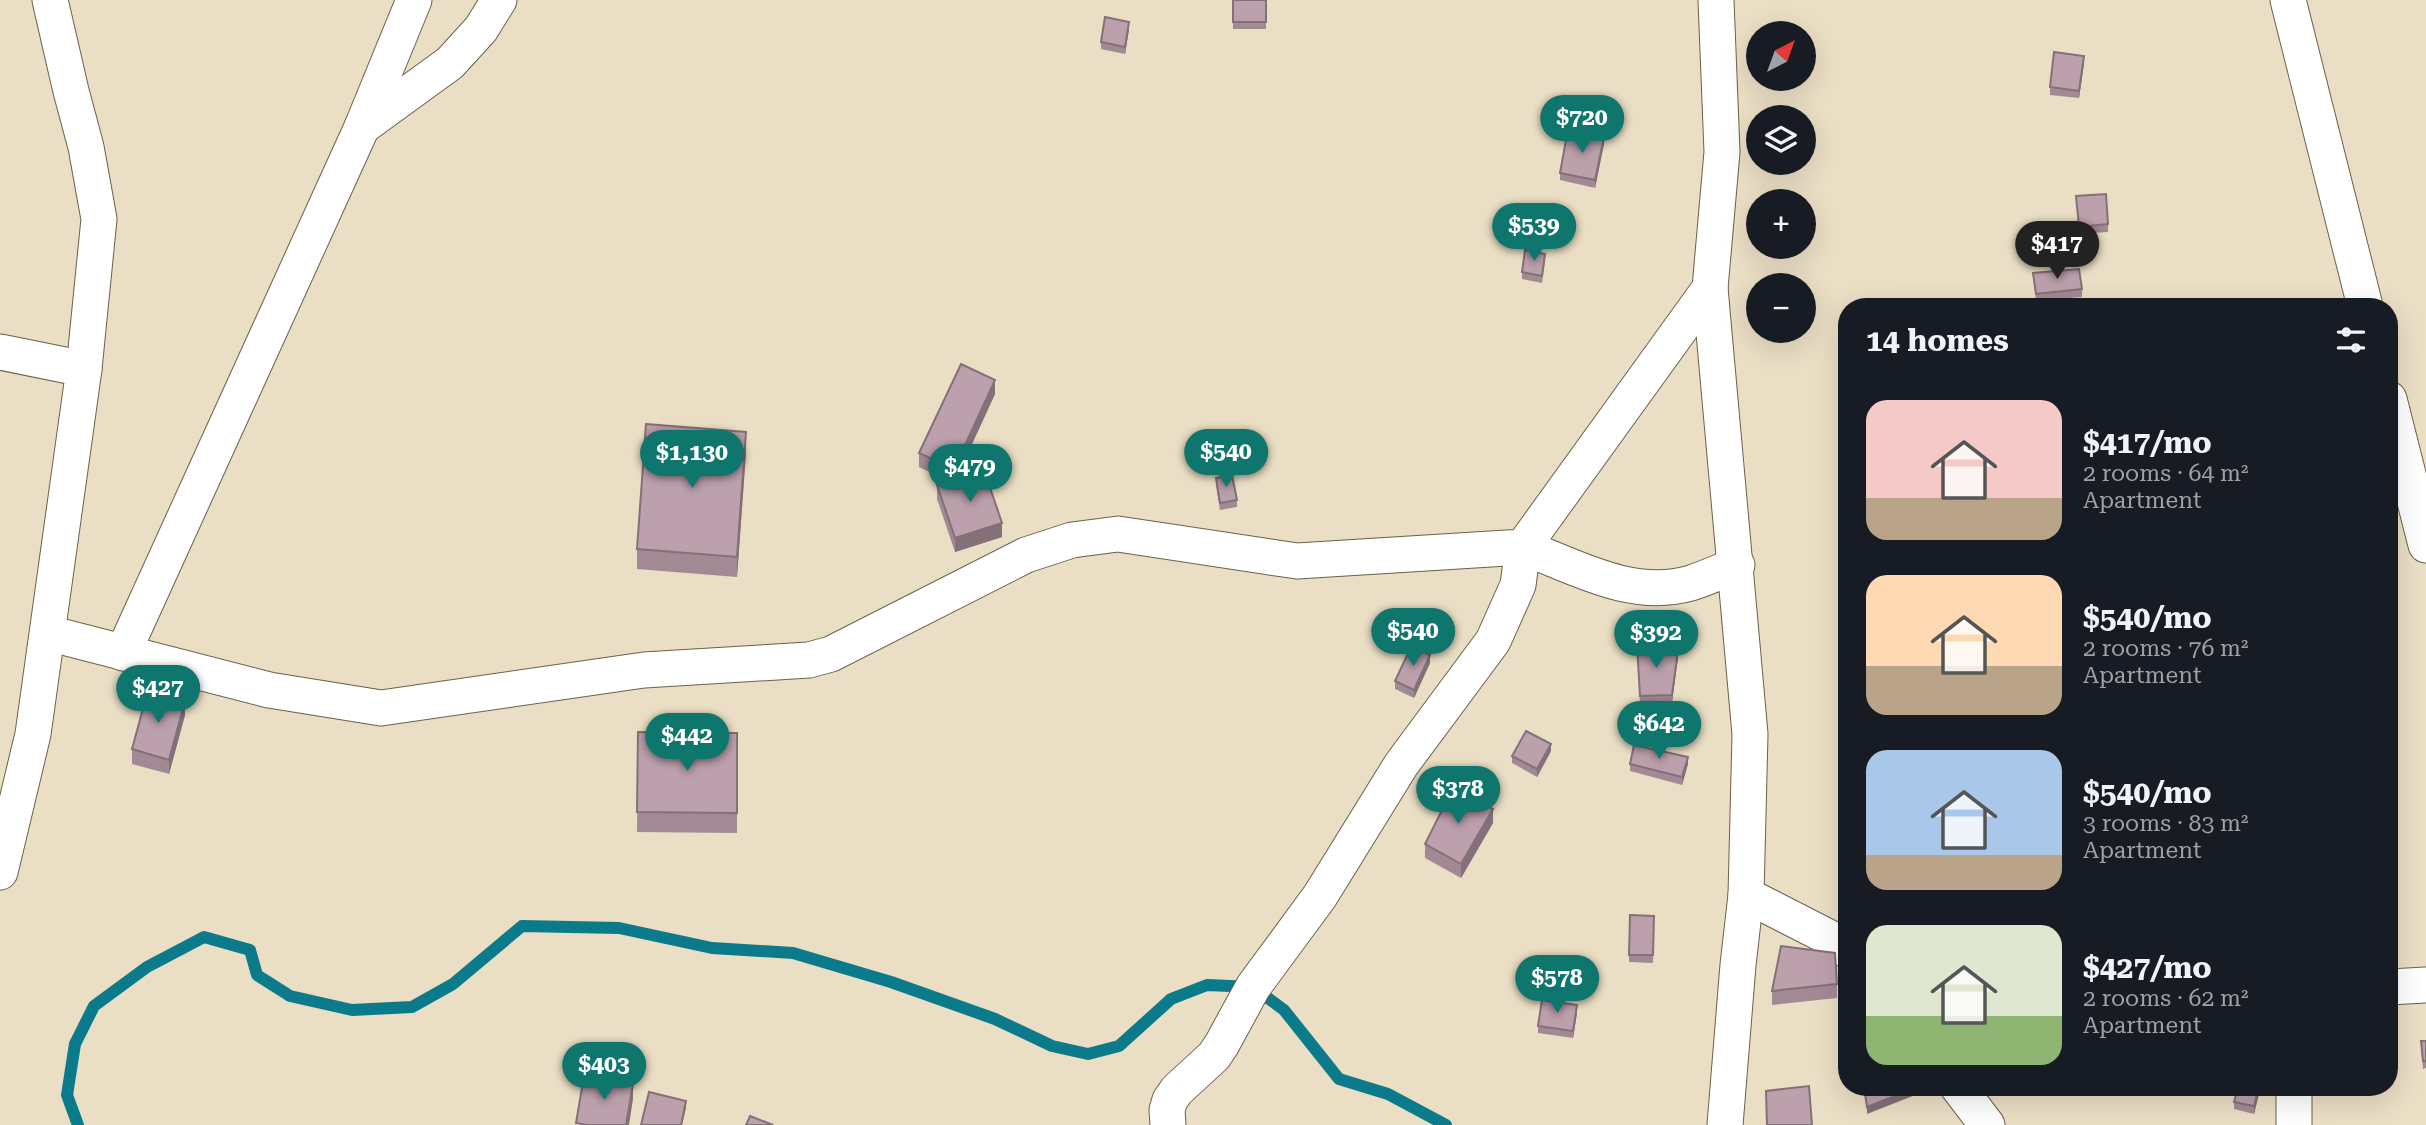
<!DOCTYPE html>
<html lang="en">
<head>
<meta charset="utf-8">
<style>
	body { margin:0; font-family:"Roboto Serif",serif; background:#242831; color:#f1f3f6; height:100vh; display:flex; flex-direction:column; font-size:26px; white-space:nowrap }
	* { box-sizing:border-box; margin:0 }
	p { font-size:23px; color:#9ea1a6 }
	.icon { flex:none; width:38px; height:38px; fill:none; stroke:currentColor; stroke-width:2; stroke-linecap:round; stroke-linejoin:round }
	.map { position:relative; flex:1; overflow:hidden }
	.side { position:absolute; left:1838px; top:298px; width:560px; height:798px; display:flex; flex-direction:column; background:#171b24; border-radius:28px; box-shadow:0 7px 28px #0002 }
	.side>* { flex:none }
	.needle { width:46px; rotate:41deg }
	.controls { position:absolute; left:1746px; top:21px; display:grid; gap:14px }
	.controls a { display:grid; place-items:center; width:70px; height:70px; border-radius:50%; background:#171b24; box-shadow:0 7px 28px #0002; font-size:35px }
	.price { position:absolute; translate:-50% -60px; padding:0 16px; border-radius:24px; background:#0f766e; color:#fff; font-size:23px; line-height:46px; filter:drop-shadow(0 2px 4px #0008) }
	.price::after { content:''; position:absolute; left:50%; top:42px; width:21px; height:16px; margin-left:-10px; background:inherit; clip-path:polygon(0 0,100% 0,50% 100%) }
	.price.current { background:#222; color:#fff }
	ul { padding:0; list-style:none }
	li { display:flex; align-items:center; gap:21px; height:175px; padding:0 28px }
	li span { display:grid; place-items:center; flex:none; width:196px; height:140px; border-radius:21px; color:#555 }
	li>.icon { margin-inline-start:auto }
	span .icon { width:84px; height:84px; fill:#fffc; stroke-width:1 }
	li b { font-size:30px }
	h2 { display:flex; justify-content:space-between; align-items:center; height:84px; padding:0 28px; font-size:30px }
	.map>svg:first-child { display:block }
</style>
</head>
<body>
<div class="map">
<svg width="2426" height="1125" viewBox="0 0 2426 1125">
	<rect width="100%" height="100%" fill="#eadec4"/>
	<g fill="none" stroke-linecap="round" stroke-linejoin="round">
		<!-- stream -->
		<path stroke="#0b7b8c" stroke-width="12" d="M78,1125L67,1095L75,1044L94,1006L147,967L204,937L250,950L257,975L290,996L352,1010L412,1007L453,984L522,926L619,928L712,948L793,953L891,982L995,1019L1052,1046L1088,1054L1119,1046L1171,999L1207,985L1253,987L1284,1010L1339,1079L1388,1094L1446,1125"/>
		<!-- street casing -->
		<g stroke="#6b614a" stroke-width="37">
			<g id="street">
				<path d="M2288,0L2365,306"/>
				<path d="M362,127L450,63L481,29L499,0"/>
				<path d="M1710,288L1750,734L1746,895L1738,965L1725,1125"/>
				<path d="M0,352L84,369"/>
				<path d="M2389,399L2426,545"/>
				<path d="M48,633L269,690L381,708L644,670L809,660L831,654L1026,555L1072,540L1118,534L1297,561L1523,547L1710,288L1722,152L1716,0"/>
				<path d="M123,653L362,127L414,0"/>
				<path d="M0,872L33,734L84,369L99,219L86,147L71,91L50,0"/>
				<path d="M1746,895L1836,941L1846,950"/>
				<path d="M2389,987L2426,985"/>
				<path d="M1958,1087L1987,1125"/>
				<path d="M1168,1125L1167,1110L1170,1100L1177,1090L1214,1056L1222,1044L1253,987L1320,896L1401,765L1493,641L1518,585L1523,547C1576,567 1632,600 1691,583C1706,578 1722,571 1737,565"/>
				<path d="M2294,1125V1087"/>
			</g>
		</g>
		<!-- street -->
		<use href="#street" stroke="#fff" stroke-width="35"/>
	</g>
	<!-- wall -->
	<g fill="#a28a94">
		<rect x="1233" y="0" width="33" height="29"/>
		<path d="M1129,29L1125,54L1101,49V42Z"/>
		<path d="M2084,63L2079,98L2050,95V87Z"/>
		<path d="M1604,144L1595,188L1560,180V173Z"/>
		<path d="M2076,196L2108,224V232L2079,234Z"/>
		<path d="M1545,261L1542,283L1522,279V272Z"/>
		<path d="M2033,273L2082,289V297L2036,301Z"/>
		<path d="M995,394L956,479L1002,537L955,552L937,499V485L949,481L919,467V453Z"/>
		<path d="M746,452L737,577L637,569V549Z"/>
		<path d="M1216,478L1237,500V507L1220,510L1216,485Z"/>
		<path d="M1637,645L1678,657L1672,702L1640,704Z"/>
		<path d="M1430,663L1414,698L1395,689V681Z"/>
		<path d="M185,715L169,774L132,764V749Z"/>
		<path d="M638,732L737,733V833L637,832Z"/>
		<path d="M1551,751L1537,777L1512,763V756Z"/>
		<path d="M1630,764H1688L1682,785L1630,771Z"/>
		<path d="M1493,823L1461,878L1425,858V844Z"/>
		<path d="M1630,915L1654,916L1653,963L1629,962Z"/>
		<path d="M1837,984V998L1772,1005V991Z"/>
		<path d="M1577,1013L1573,1038L1538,1033V1026Z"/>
		<path d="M2421,1041H2426V1068L2423,1069Z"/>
		<path d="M2259,1094L2254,1114L2234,1109V1102Z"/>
	</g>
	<!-- shaded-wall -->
	<g fill="#847078">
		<path d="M1129,22V29L1125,54V47Z"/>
		<path d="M2084,56V63L2079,98V91Z"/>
		<path d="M1604,137V144L1595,188V180Z"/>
		<path d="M995,380V394L954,483V469Z"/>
		<path d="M746,432V452L737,577V557Z"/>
		<path d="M1002,523V537L955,552V538Z"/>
		<path d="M1678,650V657L1672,702V695Z"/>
		<path d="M1430,655V663L1414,698V690Z"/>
		<path d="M185,701V715L169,774V760Z"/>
		<path d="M1551,744V751L1537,777V769Z"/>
		<path d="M1688,757V764L1682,785V777Z"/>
		<path d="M1493,809V823L1461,878V864Z"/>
		<path d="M1577,1005V1013L1573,1038V1031Z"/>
		<path d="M633,1084V1099L629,1125H626Z"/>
		<path d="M1918,1087H1928V1090L1867,1114V1107Z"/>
		<path d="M2259,1087V1094L2254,1114V1106Z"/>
		<path d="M686,1101V1108L682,1125H681Z"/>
	</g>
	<!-- building -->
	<g fill="#bca0ac" stroke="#847078" stroke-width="2">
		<rect x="1233" y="0" width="33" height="22"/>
		<path d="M1105,17L1129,22L1125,47L1101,42Z"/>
		<path d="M2054,52L2084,56L2079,91L2050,87Z"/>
		<path d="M1568,129L1604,137L1595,180L1560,173Z"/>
		<path d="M2106,194L2108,224L2079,227L2076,196Z"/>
		<path d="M1525,250L1545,254L1542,276L1522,272Z"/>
		<path d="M2079,269L2082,289L2036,294L2033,273Z"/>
		<path d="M961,364L995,380L954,469L919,453Z"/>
		<path d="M646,424L746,432L737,557L637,549Z"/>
		<path d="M984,470L1002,523L955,538L937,485Z"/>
		<path d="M1232,475L1237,500L1220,503L1216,478Z"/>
		<path d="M1637,645L1678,650L1672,695L1640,696Z"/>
		<path d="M1411,647L1430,655L1414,690L1395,681Z"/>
		<path d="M148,690L185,701L169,760L132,749Z"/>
		<path d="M1526,731L1551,744L1537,769L1512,756Z"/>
		<path d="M638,732L737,733V813L637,812Z"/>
		<path d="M1634,745L1688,757L1682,777L1630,764Z"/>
		<path d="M1453,788L1493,809L1461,864L1425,844Z"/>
		<path d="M1630,915L1654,916L1653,955H1629Z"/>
		<path d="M1781,946L1835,953L1837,984L1772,991Z"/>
		<path d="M1542,1000L1577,1005L1573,1031L1538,1026Z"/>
		<path d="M2421,1041H2426V1061H2423Z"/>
		<path d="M584,1076L633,1084L626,1125H587L576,1123Z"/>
		<path d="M1809,1086L1812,1125H1767L1766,1091Z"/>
		<path d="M1864,1087H1918L1867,1107Z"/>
		<path d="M2238,1087H2259L2254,1106L2234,1102Z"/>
		<path d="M649,1092L686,1101L681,1125H641Z"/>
		<path d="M750,1116L773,1125H746Z"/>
	</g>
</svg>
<div class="controls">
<a><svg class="needle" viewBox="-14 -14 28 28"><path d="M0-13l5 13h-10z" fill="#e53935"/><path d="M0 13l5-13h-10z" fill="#9ea1a6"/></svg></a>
<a><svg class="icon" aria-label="layers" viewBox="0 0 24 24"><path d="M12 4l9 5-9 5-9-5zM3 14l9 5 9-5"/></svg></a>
<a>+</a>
<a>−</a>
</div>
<b class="price" style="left:1582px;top:155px">$720</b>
<b class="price" style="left:1534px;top:263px">$539</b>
<b class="price current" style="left:2057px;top:281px">$417</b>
<b class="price" style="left:1226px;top:489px">$540</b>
<b class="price" style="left:692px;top:490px">$1,130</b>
<b class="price" style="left:970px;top:504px">$479</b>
<b class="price" style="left:1413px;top:668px">$540</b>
<b class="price" style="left:1656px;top:670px">$392</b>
<b class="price" style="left:158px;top:725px">$427</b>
<b class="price" style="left:1659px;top:761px">$642</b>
<b class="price" style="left:687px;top:773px">$442</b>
<b class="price" style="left:1458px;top:826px">$378</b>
<b class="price" style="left:1557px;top:1015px">$578</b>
<b class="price" style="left:604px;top:1102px">$403</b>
<section class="side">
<h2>14 homes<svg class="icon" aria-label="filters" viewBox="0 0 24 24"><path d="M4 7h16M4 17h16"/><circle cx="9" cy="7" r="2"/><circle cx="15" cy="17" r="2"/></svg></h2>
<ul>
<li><span style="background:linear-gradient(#f6c9c9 70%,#b9a48a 0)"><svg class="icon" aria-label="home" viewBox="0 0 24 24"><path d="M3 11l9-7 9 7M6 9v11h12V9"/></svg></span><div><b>$417/mo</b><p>2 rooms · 64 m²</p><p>Apartment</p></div></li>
<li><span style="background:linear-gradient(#ffd9b3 65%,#b9a48a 0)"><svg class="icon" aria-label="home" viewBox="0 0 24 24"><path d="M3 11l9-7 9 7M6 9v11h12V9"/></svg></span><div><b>$540/mo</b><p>2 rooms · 76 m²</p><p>Apartment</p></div></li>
<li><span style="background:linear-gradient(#a9c7e8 75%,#b9a48a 0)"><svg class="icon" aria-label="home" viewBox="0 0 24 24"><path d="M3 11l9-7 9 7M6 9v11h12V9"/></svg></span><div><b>$540/mo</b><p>3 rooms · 83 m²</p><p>Apartment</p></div></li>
<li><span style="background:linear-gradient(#dfe7d0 65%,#8fb573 0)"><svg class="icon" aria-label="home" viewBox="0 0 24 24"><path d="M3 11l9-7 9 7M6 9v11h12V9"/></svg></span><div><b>$427/mo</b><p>2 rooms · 62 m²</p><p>Apartment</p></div></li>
</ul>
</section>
</div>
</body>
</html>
